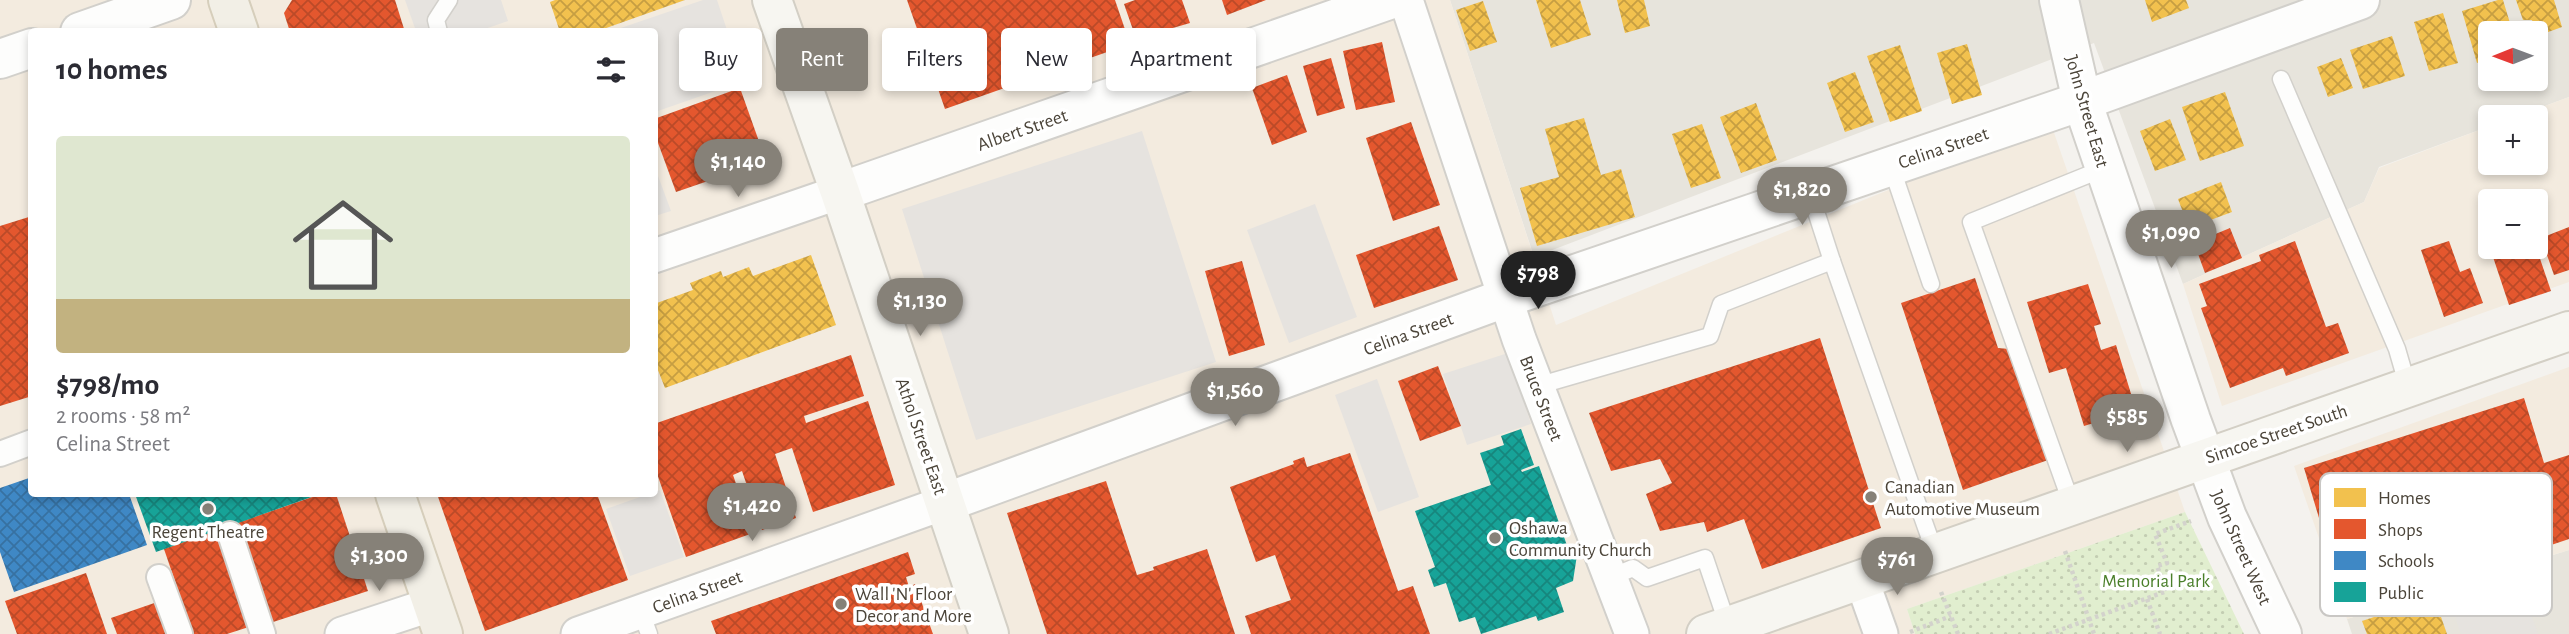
<!DOCTYPE html>
<html lang="en">
<head>
<meta charset="utf-8">
<style>
	body { margin:0; font-family:"Alegreya Sans",sans-serif; background:#f2f2f3; color:#2b2b33; height:100vh; display:flex; flex-direction:column; font-size:26px; white-space:nowrap }
	* { box-sizing:border-box; margin:0 }
	p { font-size:23px; color:#7c7c81 }
	.icon { flex:none; width:38px; height:38px; fill:none; stroke:currentColor; stroke-width:2; stroke-linecap:round; stroke-linejoin:round }
	.map { position:relative; flex:1; overflow:hidden }
	.details { position:absolute; left:28px; top:28px; width:630px; height:469px; display:flex; flex-direction:column; background:#fff; border-radius:7px; box-shadow:0 4px 10px #0003 }
	.details>* { flex:none }
	.banner { position:absolute; left:679px; top:28px; width:665px; height:63px; display:flex; gap:14px }
	.needle { width:46px; rotate:269deg }
	.fabs { position:absolute; left:2478px; top:21px; display:grid; gap:14px }
	.fabs a { display:grid; place-items:center; width:70px; height:70px; border-radius:7px; background:#fff; box-shadow:0 4px 10px #0003; font-size:35px }
	.price { position:absolute; translate:-50% -60px; padding:0 16px; border-radius:24px; background:#868178; color:#fff; font-size:23px; line-height:46px; filter:drop-shadow(0 2px 4px #0008) }
	.price::after { content:''; position:absolute; left:50%; top:42px; width:21px; height:16px; margin-left:-10px; background:inherit; clip-path:polygon(0 0,100% 0,50% 100%) }
	.price.on { background:#222; color:#fff }
	ul { padding:0; list-style:none }
	li { display:grid; align-content:center; gap:14px; height:371px; padding:0 28px }
	li+li { border-top:2px solid #e1e1e2 }
	li span { display:grid; place-items:center; height:217px; border-radius:7px; color:#555 }
	li>.icon { margin-inline-start:auto }
	span .icon { width:126px; height:126px; fill:#fffc; stroke-width:1 }
	li b { font-size:30px }
	h2 { display:flex; justify-content:space-between; align-items:center; height:84px; padding:0 28px; font-size:30px }
	.pill { padding:0 24px; border-radius:7px; background:#fff; box-shadow:0 4px 10px #0003; font-size:24px; line-height:63px }
	.pill.on { background:#868178; color:#fff }
	.map>svg:first-child { display:block }
</style>
</head>
<body>
<div class="map">
<svg width="2569" height="634" viewBox="0 0 2569 634">
	<defs>
		<pattern id="grass-dots" width="8" height="8" patternUnits="userSpaceOnUse" patternTransform="scale(1.75)"><rect width="8" height="8" fill="#e1eecf"/><path d="M2 2h.1M6 6h.1" fill="none" stroke="#c3cdb2" stroke-width="1.8" stroke-linecap="round"/></pattern>
		<pattern id="homes-cross-hatch" width="8" height="8" patternUnits="userSpaceOnUse" patternTransform="scale(1.75)"><rect width="8" height="8" fill="#f2c14e"/><path d="M0 0l8 8M0 8l8-8" fill="none" stroke="#c69e42"/></pattern>
		<pattern id="shops-cross-hatch" width="8" height="8" patternUnits="userSpaceOnUse" patternTransform="scale(1.75)"><rect width="8" height="8" fill="#e4572e"/><path d="M0 0l8 8M0 8l8-8" fill="none" stroke="#bb4a28"/></pattern>
		<pattern id="schools-cross-hatch" width="8" height="8" patternUnits="userSpaceOnUse" patternTransform="scale(1.75)"><rect width="8" height="8" fill="#3f88c5"/><path d="M0 0l8 8M0 8l8-8" fill="none" stroke="#3771a1"/></pattern>
		<pattern id="public-cross-hatch" width="8" height="8" patternUnits="userSpaceOnUse" patternTransform="scale(1.75)"><rect width="8" height="8" fill="#17a398"/><path d="M0 0l8 8M0 8l8-8" fill="none" stroke="#17867d"/></pattern>
	</defs>
	<rect width="100%" height="100%" fill="#f4f2ee"/>
	<!-- residential -->
	<g fill="#e7e4dc" fill-rule="evenodd">
		<path d="M1450,0H2569V97L2515,117H2490V126L2379,167L2364,202L2183,284L2094,43L1534,257ZM2490,33H2536V79H2490Z"/>
		<path d="M2569,550V634H2352L2347,619Z"/>
	</g>
	<!-- commercial -->
	<g fill="#f3ebdf" fill-rule="evenodd">
		<path d="M0,0H1450L1556,325L2051,124L2185,512L1907,609L1915,634H0ZM32,32H654V494H32Z"/>
		<path d="M2569,97V282L2222,406L2183,284L2364,202L2379,168L2490,126V163H2536V117H2515ZM2490,201H2536V247H2490Z"/>
		<path d="M2569,367V550L2347,619L2294,466Z"/>
	</g>
	<!-- grass -->
	<path fill="url(#grass-dots)" d="M2185,512L2244,634H1915L1907,609Z"/>
	<!-- parking -->
	<g fill="#e6e3df">
		<path d="M405,0H501L508,21L479,31H416Z"/>
		<path d="M703,0H717L744,81L655,112L654,32L612,31Z"/>
		<path d="M1142,131L1216,362L976,440L902,209Z"/>
		<path d="M654,165L671,211L655,216H654Z"/>
		<path d="M1315,204L1357,317L1289,343L1247,230Z"/>
		<path d="M1508,353L1531,424L1467,445L1443,374Z"/>
		<path d="M1377,379L1419,497L1378,512L1335,395Z"/>
		<path d="M660,490L684,557L630,576L606,509Z"/>
		<path d="M2523,592L2538,634H2461L2455,616Z"/>
	</g>
	<!-- homes -->
	<g fill="url(#homes-cross-hatch)">
		<path d="M555,0H685L595,32H560L550,2Z"/>
		<path d="M1536,0H1580L1591,35L1551,48Z"/>
		<path d="M1617,0H1644L1650,26L1625,33Z"/>
		<path d="M2145,0H2186L2189,8L2152,22Z"/>
		<path d="M2498,0H2503L2513,33H2490V59L2477,63L2462,11Z"/>
		<path d="M2516,0H2554L2562,27L2537,36L2532,20H2523Z"/>
		<path d="M1483,1L1497,42L1470,51L1456,10Z"/>
		<path d="M2443,13L2458,63L2429,71L2414,22Z"/>
		<path d="M2392,36L2405,76L2363,89L2350,50Z"/>
		<path d="M1967,44L1982,95L1952,104L1937,53Z"/>
		<path d="M1900,45L1922,111L1890,122L1867,56Z"/>
		<path d="M2341,58L2353,88L2328,97L2317,67Z"/>
		<path d="M1855,72L1874,122L1845,132L1827,83Z"/>
		<path d="M2225,92L2244,146L2200,161L2182,107Z"/>
		<path d="M1756,103L1777,160L1741,173L1720,117Z"/>
		<path d="M1584,118L1601,175L1621,169L1635,217L1537,246L1520,188L1559,177L1545,129Z"/>
		<path d="M2170,119L2186,160L2155,171L2140,131Z"/>
		<path d="M1702,124L1721,178L1691,188L1672,134Z"/>
		<path d="M2221,182L2232,212L2189,228L2178,199Z"/>
		<path d="M811,255L836,325L665,388L654,360V304L693,290L690,283L721,271L723,277L749,267L753,276Z"/>
		<path d="M2434,597L2447,634H2367L2362,621Z"/>
	</g>
	<!-- shops -->
	<g fill="url(#shops-cross-hatch)">
		<path d="M292,0H395L405,32H290L284,13Z"/>
		<path d="M907,0H1115L1130,44L945,109Z"/>
		<path d="M1135,0H1182L1190,23L1166,30L1169,37L1139,47L1124,4Z"/>
		<path d="M1222,0H1266L1227,15Z"/>
		<path d="M1382,42L1395,102L1356,110L1343,51Z"/>
		<path d="M1331,58L1345,108L1317,116L1303,66Z"/>
		<path d="M1287,75L1307,132L1272,145L1252,88Z"/>
		<path d="M740,88L766,161L676,192L654,132V119Z"/>
		<path d="M1411,122L1440,205L1393,221L1366,138Z"/>
		<path d="M32,216V396L0,406V226Z"/>
		<path d="M1439,226L1458,280L1374,308L1356,255Z"/>
		<path d="M2569,227V270L2554,275L2541,238Z"/>
		<path d="M2230,228L2242,258L2205,273L2194,243Z"/>
		<path d="M2295,241L2326,327L2338,323L2349,353L2286,376L2283,368L2230,388L2201,308L2207,306L2199,284L2261,261L2259,255Z"/>
		<path d="M2449,241L2460,272L2470,268L2483,303L2444,317L2421,250Z"/>
		<path d="M2502,247H2536L2551,291L2509,305L2491,251Z"/>
		<path d="M1242,261L1265,345L1229,356L1205,271Z"/>
		<path d="M1975,278L1998,348L2009,349L2048,460L1963,490L1901,303Z"/>
		<path d="M2088,284L2101,324L2094,326L2101,350L2116,345L2136,410L2084,426L2066,368L2049,373L2027,302Z"/>
		<path d="M1820,338L1881,528L1762,569L1744,519L1707,532L1704,522L1660,531L1646,494L1672,483L1660,459L1611,471L1589,413Z"/>
		<path d="M851,355L864,396L804,416L806,423L868,401L895,485L813,512L792,448L775,454L796,518L762,530L742,471L733,475L753,533L686,557L654,465V424Z"/>
		<path d="M1438,366L1461,426L1420,441L1398,381Z"/>
		<path d="M2524,398L2544,463L2569,455V539L2536,550L2514,480L2325,538L2304,468Z"/>
		<path d="M1350,453L1398,591L1413,586L1430,634H1251L1245,616L1291,600L1275,555L1256,562L1230,487L1294,464L1293,461L1304,457L1307,467Z"/>
		<path d="M1106,481L1137,575L1154,570L1153,567L1207,549L1235,634H1047L1007,513Z"/>
		<path d="M321,494H336L368,591L264,625L231,525Z"/>
		<path d="M437,494H597L628,580L485,631Z"/>
		<path d="M222,528L255,625L227,634H193L164,549Z"/>
		<path d="M908,552L915,574L906,577L909,587L915,584L933,634H716L711,621Z"/>
		<path d="M86,573L107,634H17L5,601Z"/>
		<path d="M163,600L174,634H117L111,618Z"/>
	</g>
	<!-- schools -->
	<path fill="url(#schools-cross-hatch)" d="M32,477V494H129L147,545L14,592L0,552V488Z"/>
	<!-- public -->
	<g fill="url(#public-cross-hatch)">
		<path d="M1521,429L1534,465L1521,470L1522,472L1539,466L1570,554L1577,555L1573,581L1556,588L1564,612L1538,621L1536,616L1481,634L1475,617L1459,622L1446,583L1434,587L1428,570L1435,567L1415,511L1491,485L1480,453L1504,445L1501,436Z"/>
		<path d="M135,494H320L156,552Z"/>
	</g>
	<g fill="none" stroke-linecap="round" stroke-linejoin="round">
		<!-- service casing -->
		<g stroke="#d2d0cb" stroke-width="19">
			<g id="service">
				<path d="M439,32L436,20L449,0"/>
				<path d="M2281,79L2397,349L2408,387"/>
				<path d="M1891,166L1931,284"/>
				<path d="M1810,193L1832,261"/>
				<path d="M1537,386L1710,336L1721,304L1832,261L1935,553"/>
				<path d="M2072,505L1971,222L2105,168"/>
				<path d="M1611,577L1633,568L1647,578L1705,558L1728,626"/>
				<path d="M641,612L649,634"/>
			</g>
		</g>
		<!-- pedestrian casing -->
		<g stroke="#d2d0cb" stroke-width="28">
			<g id="pedestrian">
				<path d="M0,454L32,442"/>
				<path d="M230,534L263,634"/>
				<path d="M159,577L180,634"/>
			</g>
		</g>
		<!-- minor casing -->
		<g stroke="#d2d0cb" stroke-width="37">
			<g id="minor">
				<path d="M1406,0L1519,339L1632,634"/>
				<path d="M654,256L840,192"/>
				<path d="M1861,578L1881,634"/>
				<path d="M342,634L433,604"/>
				<path d="M578,634L944,503"/>
			</g>
		</g>
		<!-- tertiary casing -->
		<g stroke="#d2d0cb" stroke-width="42">
			<g id="tertiary">
				<path d="M2059,0L2082,101L2191,420L2227,517L2282,634"/>
				<path d="M80,32L171,0"/>
				<path d="M0,59L32,48"/>
				<path d="M840,192L1389,0"/>
				<path d="M944,503L1505,298L2082,101L2360,0"/>
			</g>
		</g>
		<!-- secondary casing -->
		<g stroke="#d3cfc5" stroke-width="42">
			<g id="secondary">
				<path d="M772,0L840,192L989,634"/>
				<path d="M1706,634L2569,331"/>
			</g>
		</g>
		<!-- primary casing -->
		<g stroke="#d6cebb" stroke-width="42">
			<g id="primary">
				<path d="M228,0L239,32"/>
				<path d="M395,494L443,634"/>
			</g>
		</g>
		<!-- path -->
		<g stroke="#d3d2cc" stroke-width="4.5" stroke-dasharray="3.5 3.5" stroke-linecap="butt">
			<path d="M2065,551L2094,634"/>
			<path d="M1941,592L1958,634"/>
			<path d="M2147,599L2160,634"/>
			<path d="M1910,632L1951,616"/>
			<path d="M2049,634L2167,591L2157,566L2167,563L2155,534L2191,521"/>
		</g>
		<!-- service -->
		<use href="#service" stroke="#fdfdfc" stroke-width="16"/>
		<!-- pedestrian -->
		<use href="#pedestrian" stroke="#fdfdfc" stroke-width="24"/>
		<!-- minor -->
		<use href="#minor" stroke="#fdfdfc" stroke-width="33"/>
		<!-- tertiary -->
		<use href="#tertiary" stroke="#fdfdfc" stroke-width="38"/>
		<!-- secondary -->
		<use href="#secondary" stroke="#f7f6f1" stroke-width="38"/>
		<!-- primary -->
		<use href="#primary" stroke="#f2efe6" stroke-width="38"/>
	</g>
	<!-- markers -->
	<g fill="#868178" stroke="#fff" stroke-width="2.5">
		<circle cx="1871" cy="497" r="7"/>
		<circle cx="208" cy="509" r="7"/>
		<circle cx="1495" cy="538" r="7"/>
		<circle cx="841" cy="604" r="7"/>
	</g>
	<g text-anchor="middle" stroke-width="7" stroke-linejoin="round" paint-order="stroke">
		<!-- street labels -->
		<g font-size="19" fill="#4b4439" stroke="#fff">
			<text transform="translate(2088 111) rotate(74)" y="7">John Street East</text>
			<text transform="translate(1022 129) rotate(-19)" y="7">Albert Street</text>
			<text transform="translate(1943 147) rotate(-19)" y="7">Celina Street</text>
			<text transform="translate(1408 333) rotate(-20)" y="7">Celina Street</text>
			<text transform="translate(1542 398) rotate(69)" y="7">Bruce Street</text>
			<text transform="translate(2276 433) rotate(-19)" y="7">Simcoe Street South</text>
			<text transform="translate(922 436) rotate(71)" y="7">Athol Street East</text>
			<text transform="translate(2242 547) rotate(66)" y="7">John Street West</text>
			<text transform="translate(697 591) rotate(-20)" y="7">Celina Street</text>
		</g>
		<!-- poi labels -->
		<g font-size="19" fill="#4b4439" stroke="#fff" text-anchor="start">
			<text x="1885" y="493">Canadian<tspan x="1885" dy="22">Automotive Museum</tspan></text>
			<text x="1509" y="534">Oshawa<tspan x="1509" dy="22">Community Church</tspan></text>
			<text x="208" y="538" text-anchor="middle">Regent Theatre</text>
			<text x="855" y="600">Wall 'N' Floor<tspan x="855" dy="22">Decor and More</tspan></text>
		</g>
		<!-- park labels -->
		<g font-size="19" fill="#4a7f2a" stroke="#fff">
			<text x="2156" y="587">Memorial Park</text>
		</g>
	</g>
	<!-- legend -->
	<rect x="2320" y="473" width="232" height="143" rx="10" fill="#fff" stroke="#c9c7c4" stroke-width="2"/>
	<rect x="2334" y="488" width="32" height="19" fill="#f2c14e"/>
	<rect x="2334" y="519" width="32" height="20" fill="#e4572e"/>
	<rect x="2334" y="551" width="32" height="19" fill="#3f88c5"/>
	<rect x="2334" y="582" width="32" height="20" fill="#17a398"/>
	<g font-size="19" fill="#4b4439">
		<text x="2378" y="504">Homes</text>
		<text x="2378" y="536">Shops</text>
		<text x="2378" y="567">Schools</text>
		<text x="2378" y="599">Public</text>
	</g>
</svg>
<div class="fabs">
<a><svg class="needle" viewBox="-14 -14 28 28"><path d="M0-13l5 13h-10z" fill="#e53935"/><path d="M0 13l5-13h-10z" fill="#7c7c81"/></svg></a>
<a>+</a>
<a>−</a>
</div>
<b class="price" style="left:738px;top:199px">$1,140</b>
<b class="price" style="left:1802px;top:227px">$1,820</b>
<b class="price" style="left:2171px;top:270px">$1,090</b>
<b class="price on" style="left:1538px;top:311px">$798</b>
<b class="price" style="left:920px;top:338px">$1,130</b>
<b class="price" style="left:1235px;top:428px">$1,560</b>
<b class="price" style="left:2127px;top:454px">$585</b>
<b class="price" style="left:752px;top:543px">$1,420</b>
<b class="price" style="left:379px;top:593px">$1,300</b>
<b class="price" style="left:1897px;top:597px">$761</b>
<div class="banner">
<a class="pill">Buy</a>
<a class="pill on">Rent</a>
<a class="pill">Filters</a>
<a class="pill">New</a>
<a class="pill">Apartment</a>
</div>
<section class="details">
<h2>10 homes<svg class="icon" aria-label="filters" viewBox="0 0 24 24"><path d="M4 7h16M4 17h16"/><circle cx="9" cy="7" r="2"/><circle cx="15" cy="17" r="2"/></svg></h2>
<ul>
<li><span style="background:linear-gradient(#dfe7d0 75%,#c2b280 0)"><svg class="icon" aria-label="home" viewBox="0 0 24 24"><path d="M3 11l9-7 9 7M6 9v11h12V9"/></svg></span><div><b>$798/mo</b><p>2 rooms · 58 m²</p><p>Celina Street</p></div></li>
</ul>
</section>
</div>
</body>
</html>
